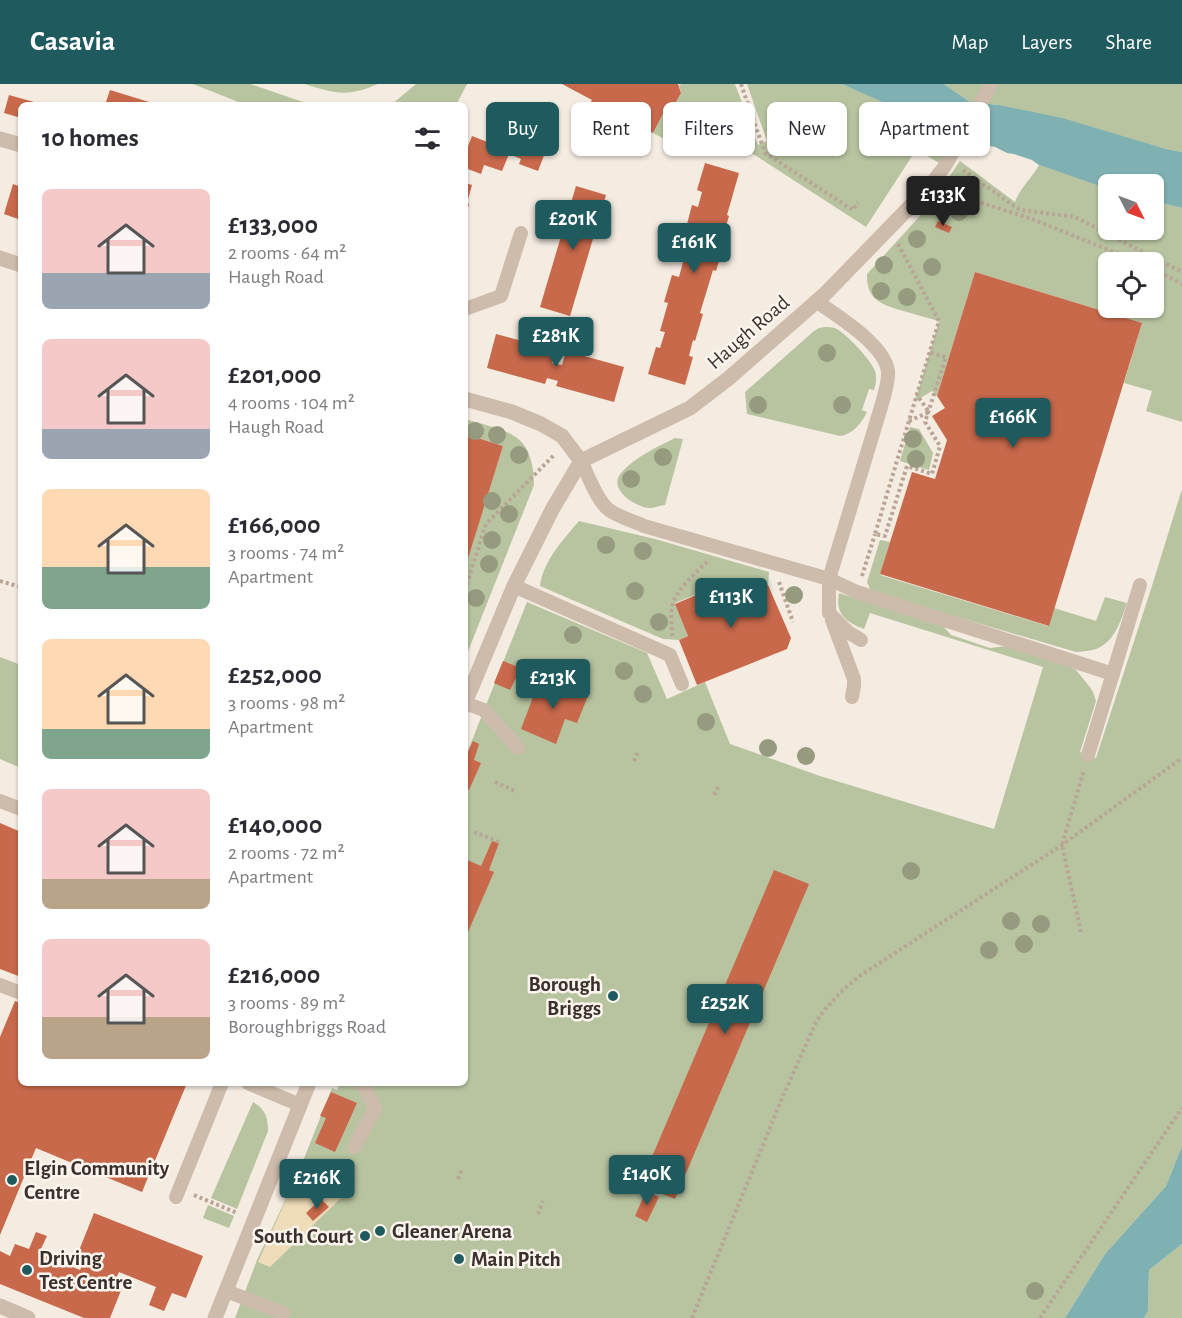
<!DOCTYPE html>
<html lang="en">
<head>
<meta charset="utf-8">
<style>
	body { margin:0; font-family:"Alegreya Sans",sans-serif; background:#f7f7f7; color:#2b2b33; height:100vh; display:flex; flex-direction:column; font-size:22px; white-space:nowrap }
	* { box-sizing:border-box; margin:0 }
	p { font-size:20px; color:#7c7c81 }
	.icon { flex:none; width:33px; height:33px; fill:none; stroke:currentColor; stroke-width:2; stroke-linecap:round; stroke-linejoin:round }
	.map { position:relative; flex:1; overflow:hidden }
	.details { position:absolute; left:18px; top:18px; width:450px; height:984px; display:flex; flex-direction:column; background:#fff; border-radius:9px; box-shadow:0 2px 4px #0004 }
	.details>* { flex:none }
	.guide { position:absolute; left:486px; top:18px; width:570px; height:54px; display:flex; gap:12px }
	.needle { width:39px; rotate:132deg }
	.controls { position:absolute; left:1098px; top:90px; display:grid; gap:12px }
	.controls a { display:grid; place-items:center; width:66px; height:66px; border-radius:9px; background:#fff; box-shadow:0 2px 4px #0004; font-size:30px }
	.price { position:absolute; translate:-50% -51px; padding:0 14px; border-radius:6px; background:#1f5a5e; color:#fff; font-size:20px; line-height:39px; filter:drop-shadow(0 2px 3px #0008) }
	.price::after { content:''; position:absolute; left:50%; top:36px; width:18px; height:14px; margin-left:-9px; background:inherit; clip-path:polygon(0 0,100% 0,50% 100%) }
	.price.selected { background:#222; color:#fff }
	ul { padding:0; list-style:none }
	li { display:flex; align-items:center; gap:18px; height:150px; padding:0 24px }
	li span { display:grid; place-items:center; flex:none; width:168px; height:120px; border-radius:9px; color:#555 }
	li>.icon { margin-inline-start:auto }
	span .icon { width:72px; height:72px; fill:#fffc; stroke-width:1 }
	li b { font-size:26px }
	h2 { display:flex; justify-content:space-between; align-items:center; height:72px; padding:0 24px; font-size:26px }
	.chip { padding:0 21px; border-radius:9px; background:#fff; box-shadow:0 2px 4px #0004; font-size:21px; line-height:54px }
	.chip.selected { background:#1f5a5e; color:#fff }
	header { display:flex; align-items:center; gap:36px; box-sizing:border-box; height:84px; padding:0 30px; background:#1f5a5e; color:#fff }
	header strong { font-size:28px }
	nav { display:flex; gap:33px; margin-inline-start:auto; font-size:21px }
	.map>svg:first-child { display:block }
</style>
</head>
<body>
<header>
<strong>Casavia</strong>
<nav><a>Map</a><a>Layers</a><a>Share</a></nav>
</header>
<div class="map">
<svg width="1182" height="1234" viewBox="0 0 1182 1234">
	<rect width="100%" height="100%" fill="#f4ebe1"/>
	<!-- green -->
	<g fill="#b8c4a0" fill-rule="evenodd">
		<path d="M193,0H250L312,21H246Z"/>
		<path d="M305,0H378C348,13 335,10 305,0Z"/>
		<path d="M416,0H467L456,21H391Z"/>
		<path d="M682,0H735L758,61L767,57L747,0H842L959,50L941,80L916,66L866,143L736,59L674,60L653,49L667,22L676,18L681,9L679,1Z"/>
		<path d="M944,0H1182V68L1166,65L999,21L970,18Z"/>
		<path d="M960,77L1015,118C1020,104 1032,94 1039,81L1108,104V146H1154V117L1182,124V338L1146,327L1152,307L1124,299L1142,239L975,188L937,312L932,307L915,317L939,237C928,234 917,231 907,228C884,221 866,218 867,190L929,122ZM1108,178H1154V224H1108Z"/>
		<path d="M825,243C829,243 831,243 835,244C846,249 871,276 875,287C877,293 876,300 874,306L869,305L862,326L867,328C861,340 853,350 840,352L747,330L745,308L814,247L819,244Z"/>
		<path d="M465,335C508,348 533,347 534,401L465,575V483L503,362L465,350Z"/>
		<path d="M910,343L919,345L933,369L929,386L900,377Z"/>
		<path d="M675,354L683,355L665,421C660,421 655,424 651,424C636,424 607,405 621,389C635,373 657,363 675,354Z"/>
		<path d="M1182,405V1062L1166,1102L1105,1170L1065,1234H235L257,1176L299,1087L332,1004L337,1006L340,999H465V674L527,518L647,569L667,615L705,598L730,660L820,692L994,745L1043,583L870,529L864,545C846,538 835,530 839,509L943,542L951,551L990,564L1007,562L1068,582L1076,586L1089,602L1093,608L1096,617L1080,668L1096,674L1151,505Z"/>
		<path d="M579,437L655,455L769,488L768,501L760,497L741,504L737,494L675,519L688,552L679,556L663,555L540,502C543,477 563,456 579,437Z"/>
		<path d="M880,456L890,458L880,491L1048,542L1054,524L1096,537L1105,513L1127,519C1121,536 1115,558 1096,565C1090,567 1083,567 1076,568L876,509L870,505L867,498Z"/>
		<path d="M0,573L21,581V684L0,675Z"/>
		<path d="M253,1018C265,1025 268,1033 268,1047L237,1125L211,1114Z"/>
		<path d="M208,1121L234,1132L229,1144L203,1134Z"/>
		<path d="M1182,1160V1234H1144L1148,1227L1149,1186Z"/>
	</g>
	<!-- sand -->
	<path fill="#efdcb8" d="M299,1087L345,1110L270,1183L258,1178Z"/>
	<!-- water -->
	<g fill="#7fb0b2">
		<path d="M842,0H944L970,18L999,21L1062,34L1166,65L1182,68V124L1154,117V100H1108V104L1100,102L1039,81L1032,76L1014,70L1007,69L995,63L978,60L973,56L905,28Z"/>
		<path d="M1182,1062V1160L1149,1186L1148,1227L1144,1234H1065L1105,1170L1166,1102Z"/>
	</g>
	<!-- building -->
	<g fill="#c8694b">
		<path d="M562,0H678L681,9L676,18L667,22L653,49L620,31L614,43L586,28L592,16Z"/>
		<path d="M110,6L149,18L148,21H105Z"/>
		<path d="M9,11L41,20V21H21V34L4,29Z"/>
		<path d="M494,49L526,61L531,49L550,56L538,87L519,80L521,75L509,70L502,87L484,81L481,90L465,84V70L472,52L490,59Z"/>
		<path d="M705,79L739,89L727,131L729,132L721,159L724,160L716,187L713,186L700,229L703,230L695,257L693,256L689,272L693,273L685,301L648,290L656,263L660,264L665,248L660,247L668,219L664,218L672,191L679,193L683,178L680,177L687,149L685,148L692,121L698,123L702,108L697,106Z"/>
		<path d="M465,99L472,101L467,119L469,120L466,132Z"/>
		<path d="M13,100L21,103V136L4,130Z"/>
		<path d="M576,102L606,111L570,232L540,223Z"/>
		<path d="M938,137L952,143L949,149L935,143Z"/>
		<path d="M975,188L1142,239L1049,542L880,490L912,388L935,395L947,356L932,332L945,324L937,312Z"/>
		<path d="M496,250L555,266L552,279L562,281L566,267L624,283L614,318L556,302L558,297L547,294L545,300L487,284Z"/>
		<path d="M465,350L503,362L466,481H465Z"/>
		<path d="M737,494L741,504L760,496L768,501L791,554L787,565L697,601L679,556L688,552L675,520Z"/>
		<path d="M503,577L521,584L510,606L494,599Z"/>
		<path d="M541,592L588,612L577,639L565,635L556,660L521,645Z"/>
		<path d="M473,657L479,660L474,676L481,679L469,706L465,705V674Z"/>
		<path d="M0,739L21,748V893L0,885Z"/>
		<path d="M492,757L499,759L489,786L494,788L465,855V775L481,782Z"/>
		<path d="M774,786L809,800L675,1115L640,1101Z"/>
		<path d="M15,917L21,919V999H187L142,1108L36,1064L0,1151V953Z"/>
		<path d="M331,1008L357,1019L335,1068L315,1059L326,1034L320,1032Z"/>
		<path d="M646,1107L659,1113L647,1138L635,1132Z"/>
		<path d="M321,1115L329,1123L313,1137L306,1129Z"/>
		<path d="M94,1129L203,1172L186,1214L172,1209L164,1227L149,1221L156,1203L119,1188L113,1201L122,1204L110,1234H84L0,1200V1167L10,1172L15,1160L29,1165L36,1148L47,1152L39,1169L80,1186L86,1172L78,1169Z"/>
	</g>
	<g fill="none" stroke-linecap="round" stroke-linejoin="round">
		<!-- path -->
		<g stroke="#b9a596" stroke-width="4" stroke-dasharray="3 3" stroke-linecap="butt">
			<path d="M741,0L765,69L853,126L858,118"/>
			<path d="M963,86L1020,126L1075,133L1182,188"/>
			<path d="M946,109L979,118L1032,135L1139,178"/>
			<path d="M898,160L939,237L875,450L885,452L907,382L932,390L940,362L925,338L946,273L929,268"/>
			<path d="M1154,185L1182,200"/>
			<path d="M909,337L929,328L917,311"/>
			<path d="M862,492L875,450"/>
			<path d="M0,497L21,503"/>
			<path d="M779,498L793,538"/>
			<path d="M465,506L486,440L555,370"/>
			<path d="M672,552C672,543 670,532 672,523C674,508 696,488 708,477"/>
			<path d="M634,677L638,668"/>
			<path d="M495,698L517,708"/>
			<path d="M714,711L719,701"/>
			<path d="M474,748L499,758"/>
			<path d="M1081,848L1062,761L1084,686"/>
			<path d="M458,1095L462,1085"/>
			<path d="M194,1111L237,1129"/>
			<path d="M538,1130L543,1117"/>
			<path d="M692,1234L783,1012L816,938L825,925L843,906L861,891L1062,761L1182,674"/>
			<path d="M1040,1234L1182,1024"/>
		</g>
		<!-- lane -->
		<g stroke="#cdbbac" stroke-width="14">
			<path d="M928,104L945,82L991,0"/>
			<path d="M465,225L501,212L521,149"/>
			<path d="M581,377C588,391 597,417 609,426C619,433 633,437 644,442L829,495L881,323C884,312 889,298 888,287C884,260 836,231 816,217"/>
			<path d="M514,502L670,571L682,600"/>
			<path d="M832,536L854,595V602L852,613"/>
			<path d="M861,556L848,548L829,529V495L857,508L1113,590"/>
			<path d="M465,619L484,626L518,664"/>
			<path d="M1088,671L1140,501"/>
			<path d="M0,717L21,725"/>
			<path d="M0,901L21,909"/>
			<path d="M248,999L300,1021"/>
			<path d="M354,1063L375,1025L364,1001L359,999"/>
			<path d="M176,1113L222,999"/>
			<path d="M226,1207L283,1229"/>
		</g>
		<!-- street -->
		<g stroke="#cdbbac" stroke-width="15">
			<path d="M0,55L21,61"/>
			<path d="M0,174L21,181"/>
			<path d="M465,315L512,328L541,340L562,352L581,377"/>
			<path d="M581,377L690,324L729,294L825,210L928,104"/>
			<path d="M465,619L514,502L553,424L581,377"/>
			<path d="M0,1222L28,1234"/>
			<path d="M215,1234L309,999"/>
		</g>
	</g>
	<!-- trees -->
	<g fill="#969b7f">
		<circle cx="959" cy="128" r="9"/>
		<circle cx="917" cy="155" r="9"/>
		<circle cx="884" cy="181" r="9"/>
		<circle cx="932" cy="183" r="9"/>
		<circle cx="881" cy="207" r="9"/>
		<circle cx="907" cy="213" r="9"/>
		<circle cx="827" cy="269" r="9"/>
		<circle cx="758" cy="321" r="9"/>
		<circle cx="842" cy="321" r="9"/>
		<circle cx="475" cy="347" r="9"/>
		<circle cx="497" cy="351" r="9"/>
		<circle cx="913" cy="355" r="9"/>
		<circle cx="519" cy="371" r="9"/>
		<circle cx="663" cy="373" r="9"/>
		<circle cx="916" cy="375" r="9"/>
		<circle cx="631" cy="395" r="9"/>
		<circle cx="492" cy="417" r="9"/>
		<circle cx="509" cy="430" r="9"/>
		<circle cx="492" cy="456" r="9"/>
		<circle cx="606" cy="461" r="9"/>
		<circle cx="643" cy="467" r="9"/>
		<circle cx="489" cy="480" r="9"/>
		<circle cx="635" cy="507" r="9"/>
		<circle cx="794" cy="511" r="9"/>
		<circle cx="476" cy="514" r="9"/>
		<circle cx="659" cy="538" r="9"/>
		<circle cx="573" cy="551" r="9"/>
		<circle cx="624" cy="587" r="9"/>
		<circle cx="643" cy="610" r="9"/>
		<circle cx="706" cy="638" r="9"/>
		<circle cx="768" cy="664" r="9"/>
		<circle cx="806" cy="672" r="9"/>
		<circle cx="911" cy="787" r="9"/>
		<circle cx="1011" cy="837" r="9"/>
		<circle cx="1041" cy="840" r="9"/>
		<circle cx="1024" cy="860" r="9"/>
		<circle cx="989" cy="866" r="9"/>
		<circle cx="1035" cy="1207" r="9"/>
	</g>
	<!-- markers -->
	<g fill="#1f5a5e" stroke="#fbf5ee" stroke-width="2">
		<circle cx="613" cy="912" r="6"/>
		<circle cx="12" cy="1096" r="6"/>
		<circle cx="380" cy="1147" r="6"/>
		<circle cx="365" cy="1152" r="6"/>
		<circle cx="459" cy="1175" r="6"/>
		<circle cx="27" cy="1186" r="6"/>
	</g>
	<g text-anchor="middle" stroke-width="5" stroke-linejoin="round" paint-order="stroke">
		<!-- street labels -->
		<g font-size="21" fill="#3b302b" stroke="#fbf5ee">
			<text transform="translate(748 248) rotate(-41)" y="7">Haugh Road</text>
		</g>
		<!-- poi labels -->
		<g font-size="21" font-weight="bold" fill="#3b302b" stroke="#fbf5ee" text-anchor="start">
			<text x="601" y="907" text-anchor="end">Borough<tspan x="601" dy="24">Briggs</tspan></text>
			<text x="24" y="1091">Elgin Community<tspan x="24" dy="24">Centre</tspan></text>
			<text x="392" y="1154">Gleaner Arena</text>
			<text x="353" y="1159" text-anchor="end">South Court</text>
			<text x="39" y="1181">Driving<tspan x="39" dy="24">Test Centre</tspan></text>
			<text x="471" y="1182">Main Pitch</text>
		</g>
	</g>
</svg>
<div class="controls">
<a><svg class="needle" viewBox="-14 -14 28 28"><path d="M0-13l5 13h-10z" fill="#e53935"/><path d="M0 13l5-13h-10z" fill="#7c7c81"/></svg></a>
<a><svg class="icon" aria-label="locate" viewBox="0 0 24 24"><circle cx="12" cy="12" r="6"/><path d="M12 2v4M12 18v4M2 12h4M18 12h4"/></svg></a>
</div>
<b class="price selected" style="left:943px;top:143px">£133K</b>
<b class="price" style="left:573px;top:167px">£201K</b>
<b class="price" style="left:694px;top:190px">£161K</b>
<b class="price" style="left:556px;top:284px">£281K</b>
<b class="price" style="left:1013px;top:365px">£166K</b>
<b class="price" style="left:731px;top:545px">£113K</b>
<b class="price" style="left:553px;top:626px">£213K</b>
<b class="price" style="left:725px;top:951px">£252K</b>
<b class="price" style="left:647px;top:1122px">£140K</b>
<b class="price" style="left:317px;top:1126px">£216K</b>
<div class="guide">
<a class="chip selected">Buy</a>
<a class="chip">Rent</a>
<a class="chip">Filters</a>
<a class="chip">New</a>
<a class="chip">Apartment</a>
</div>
<section class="details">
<h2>10 homes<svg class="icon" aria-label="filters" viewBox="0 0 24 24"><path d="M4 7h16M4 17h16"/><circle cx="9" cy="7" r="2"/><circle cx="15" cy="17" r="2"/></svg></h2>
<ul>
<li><span style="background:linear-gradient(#f6c9c9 70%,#9aa5b1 0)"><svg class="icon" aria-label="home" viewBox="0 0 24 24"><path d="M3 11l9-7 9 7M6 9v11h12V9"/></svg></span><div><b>£133,000</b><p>2 rooms · 64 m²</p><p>Haugh Road</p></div></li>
<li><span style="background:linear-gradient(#f6c9c9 75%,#9aa5b1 0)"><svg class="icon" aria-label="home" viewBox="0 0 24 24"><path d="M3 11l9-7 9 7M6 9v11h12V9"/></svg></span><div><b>£201,000</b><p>4 rooms · 104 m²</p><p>Haugh Road</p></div></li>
<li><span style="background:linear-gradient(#ffd9b3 65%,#7fa58c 0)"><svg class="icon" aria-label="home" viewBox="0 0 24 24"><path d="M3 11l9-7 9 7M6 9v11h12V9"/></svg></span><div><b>£166,000</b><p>3 rooms · 74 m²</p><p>Apartment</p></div></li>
<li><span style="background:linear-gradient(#ffd9b3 75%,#7fa58c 0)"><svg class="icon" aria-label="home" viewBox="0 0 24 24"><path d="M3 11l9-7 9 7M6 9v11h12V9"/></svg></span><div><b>£252,000</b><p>3 rooms · 98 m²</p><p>Apartment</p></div></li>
<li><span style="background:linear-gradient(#f6c9c9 75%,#b9a48a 0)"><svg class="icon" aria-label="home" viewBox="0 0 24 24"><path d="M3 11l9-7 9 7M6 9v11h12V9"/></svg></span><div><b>£140,000</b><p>2 rooms · 72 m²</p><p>Apartment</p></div></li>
<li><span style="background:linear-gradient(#f6c9c9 65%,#b9a48a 0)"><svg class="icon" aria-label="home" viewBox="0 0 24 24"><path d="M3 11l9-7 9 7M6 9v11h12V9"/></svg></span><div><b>£216,000</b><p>3 rooms · 89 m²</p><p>Boroughbriggs Road</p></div></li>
</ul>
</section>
</div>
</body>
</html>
